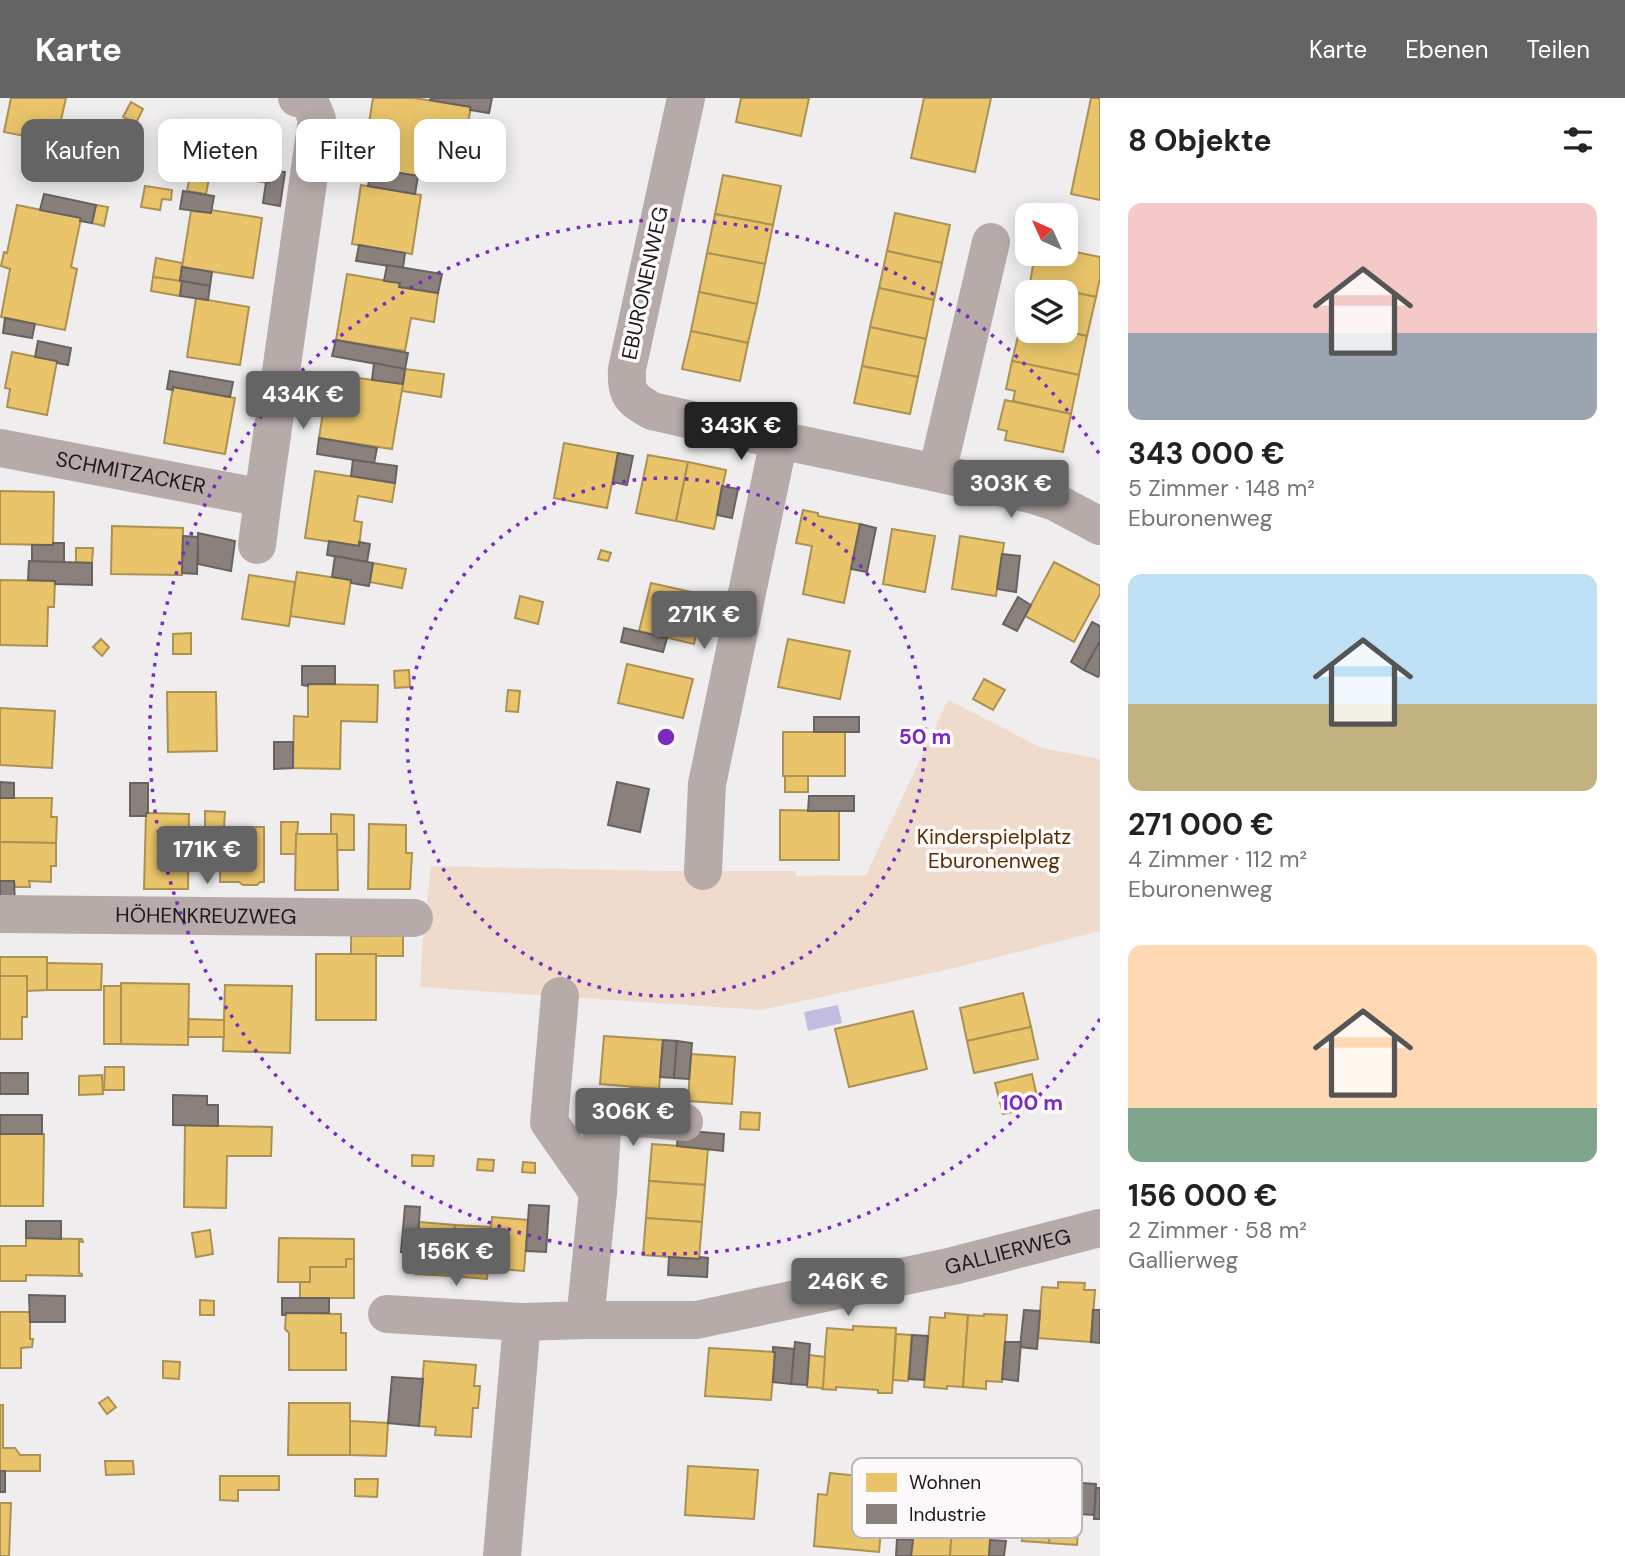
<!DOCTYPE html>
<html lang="de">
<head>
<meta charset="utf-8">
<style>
	body { margin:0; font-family:"DM Sans",sans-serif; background:#f6f6f6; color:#222; height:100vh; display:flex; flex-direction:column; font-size:26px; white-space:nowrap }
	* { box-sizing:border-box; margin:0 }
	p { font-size:23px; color:#767676 }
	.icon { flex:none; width:38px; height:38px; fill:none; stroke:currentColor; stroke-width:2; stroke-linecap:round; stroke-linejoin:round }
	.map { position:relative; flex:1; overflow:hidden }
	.drawer { display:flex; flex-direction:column; background:#fff; width:525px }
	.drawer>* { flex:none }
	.banner { position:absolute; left:21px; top:21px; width:665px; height:63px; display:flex; gap:14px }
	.needle { width:46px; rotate:315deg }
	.fabs { position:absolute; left:1015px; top:105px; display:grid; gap:14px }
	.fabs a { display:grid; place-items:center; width:63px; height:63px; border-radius:14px; background:#fff; box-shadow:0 4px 18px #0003; font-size:35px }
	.price { position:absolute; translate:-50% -60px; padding:0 16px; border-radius:7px; background:#656464; color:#fff; font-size:23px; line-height:46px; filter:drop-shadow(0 2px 4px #0008) }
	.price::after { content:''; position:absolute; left:50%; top:42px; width:21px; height:16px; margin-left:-10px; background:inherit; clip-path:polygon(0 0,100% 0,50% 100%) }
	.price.on { background:#222; color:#fff }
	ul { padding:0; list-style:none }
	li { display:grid; align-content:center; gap:14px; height:371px; padding:0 28px }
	li span { display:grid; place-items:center; height:217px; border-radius:14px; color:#555 }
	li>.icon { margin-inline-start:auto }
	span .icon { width:126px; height:126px; fill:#fffc; stroke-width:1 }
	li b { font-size:30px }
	h2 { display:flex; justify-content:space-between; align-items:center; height:84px; padding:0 28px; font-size:30px }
	.chip { padding:0 24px; border-radius:14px; background:#fff; box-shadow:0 4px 18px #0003; font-size:24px; line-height:63px }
	.chip.on { background:#656464; color:#fff }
	header { display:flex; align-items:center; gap:42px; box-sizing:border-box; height:98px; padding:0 35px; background:#656464; color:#fff }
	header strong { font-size:33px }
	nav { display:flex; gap:38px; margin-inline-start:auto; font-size:24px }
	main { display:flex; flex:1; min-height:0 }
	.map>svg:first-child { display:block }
</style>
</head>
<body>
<header>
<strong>Karte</strong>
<nav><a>Karte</a><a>Ebenen</a><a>Teilen</a></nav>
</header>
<main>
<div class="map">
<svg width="1100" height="1458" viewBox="0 0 1100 1458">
	<rect width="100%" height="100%" fill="#efedee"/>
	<!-- green -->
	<path fill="#eedbcc" d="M948,602L1042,650L1100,661V833L941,873L761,912L420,889L423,840L431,768L665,773H795L796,778L866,777Z"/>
	<!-- water -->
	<path fill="#c2bde0" d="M838,907L842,925L808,933L804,914Z"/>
	<!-- homes -->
	<g fill="#e9c46a" stroke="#ab9152" stroke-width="2">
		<path d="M11,0H66L56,44L4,34Z"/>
		<path d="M373,0H414L471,9L467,30L459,36L446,34L444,45L450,53L448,62L440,68L438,81L392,74L394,60L364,56Z"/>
		<path d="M741,0H809L801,38L736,24Z"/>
		<path d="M924,0H991L975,74L911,60Z"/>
		<path d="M1091,0H1100V102L1071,96Z"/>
		<path d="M131,4L143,11L136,25L123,19Z"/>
		<path d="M212,28L277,38L269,85L204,75Z"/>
		<path d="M191,72L210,75L206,96L187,93Z"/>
		<path d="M723,77L781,88L773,127L715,116Z"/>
		<path d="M361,87L421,97L412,156L352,146Z"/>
		<path d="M145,88L172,92L171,102L162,101L160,112L141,109Z"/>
		<path d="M17,107L81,120L71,169L77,171L65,232L1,219L10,171L1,168L4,154L7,155Z"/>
		<path d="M96,107L108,109L104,128L92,125Z"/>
		<path d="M211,112L262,120L253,180L182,169L191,113L211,115Z"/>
		<path d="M895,115L950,127L942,165L887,153Z"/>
		<path d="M715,116L773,127L765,166L707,155Z"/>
		<path d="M1066,152L1100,159V180L1096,199L1030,185L1035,156L1045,158V156H1066Z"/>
		<path d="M887,153L942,165L934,202L879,190Z"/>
		<path d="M707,155L765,166L757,206L699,194Z"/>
		<path d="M156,160L182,165L180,183L153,179Z"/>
		<path d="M347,176L400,185L399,189L438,195L434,224L411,220L405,253L336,242Z"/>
		<path d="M153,179L182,183L180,198L151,193Z"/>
		<path d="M1030,185L1096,199L1087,238L1064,233H1066V194H1028Z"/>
		<path d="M879,190L934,202L926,241L870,229Z"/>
		<path d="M699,194L757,206L748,245L691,233Z"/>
		<path d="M196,200L249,209L240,267L187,259Z"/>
		<path d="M870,229L926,241L918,279L862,268Z"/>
		<path d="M691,233L748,245L740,283L682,271Z"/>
		<path d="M1029,233H1064L1087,238L1079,277L1012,263L1019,234L1028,236Z"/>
		<path d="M12,254L57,263L47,317L7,309L10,291L5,290Z"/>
		<path d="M1012,263L1079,277L1071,316L1013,303L1015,293L1006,291Z"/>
		<path d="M862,268L918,279L910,316L854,305Z"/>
		<path d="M405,271L444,276L441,299L402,293Z"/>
		<path d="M329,276L403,286L392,351L319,340Z"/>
		<path d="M173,289L235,300L225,356L164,345Z"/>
		<path d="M1005,302L1071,316L1063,354L1005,342L1007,333L998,331Z"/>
		<path d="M564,345L618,355L607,410L554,400Z"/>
		<path d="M648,357L688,364L676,423L636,415Z"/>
		<path d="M688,364L726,372L714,431L676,423Z"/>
		<path d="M315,373L395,385L392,404L358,398L354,423L362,424L359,448L305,440Z"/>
		<path d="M0,393L54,394L53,447L0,446Z"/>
		<path d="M803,412L818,415V418L860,426L844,505L803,496L812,448L796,445Z"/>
		<path d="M112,428L183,430L182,477L111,476Z"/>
		<path d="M892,431L935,438L925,494L883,486Z"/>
		<path d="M960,438L1004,445L996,498L952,491Z"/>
		<path d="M76,450H93L92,465L76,464Z"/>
		<path d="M601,452L611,455L608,463L598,461Z"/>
		<path d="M1054,464L1100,488V496L1074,544L1025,518Z"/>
		<path d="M373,465L406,471L402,490L370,484Z"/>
		<path d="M297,474L351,482L344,526L290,518Z"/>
		<path d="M249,477L295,484L289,528L242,521Z"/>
		<path d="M0,482L55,483L54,509H48L47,548L0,547Z"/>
		<path d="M651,485L705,497L694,546L639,533Z"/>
		<path d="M520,498L543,504L538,526L515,520Z"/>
		<path d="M191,535V556H173V536Z"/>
		<path d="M101,541L109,549L102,558L93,549Z"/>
		<path d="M788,541L850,553L840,601L778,589Z"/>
		<path d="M627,566L693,581L683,620L618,605Z"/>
		<path d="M409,572L410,589L395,590L394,573Z"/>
		<path d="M984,581L1005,592L993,612L973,601Z"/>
		<path d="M308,586L378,587L377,624L341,623L340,671L293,670L294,618L308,619Z"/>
		<path d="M508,592L520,593L518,614L506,613Z"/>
		<path d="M167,594H216L217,653L168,654Z"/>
		<path d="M0,610L55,613L52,670L0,667Z"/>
		<rect x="783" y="634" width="62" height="44"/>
		<rect x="785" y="678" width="23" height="16"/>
		<path d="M0,700H52L51,719H57L56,745L0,744Z"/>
		<path d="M780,712L839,713V762H780Z"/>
		<path d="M205,713L225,714L224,729H221L220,759H205Z"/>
		<path d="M146,715L189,716L188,791H144Z"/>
		<path d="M331,716L354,717V752H337V736H331Z"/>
		<path d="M281,724H298L296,756H281Z"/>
		<path d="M369,726L406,727V755H412L410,791H368Z"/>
		<path d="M221,729H264V784H260L257,787H243L239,784H220Z"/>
		<path d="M296,736H337L338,792H295Z"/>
		<path d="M0,744L56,745V768H51V784L29,783L30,789H15L14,783H0Z"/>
		<path d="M351,838H403V858H376V856H351Z"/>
		<rect x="316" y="856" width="60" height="66"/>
		<path d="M0,859H47V892L27,893V878H0Z"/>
		<path d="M47,865L102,866L101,892H47Z"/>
		<path d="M0,878H27V919H22V941H0Z"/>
		<path d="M121,885L189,886L188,947L121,946Z"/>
		<path d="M225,887L292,888L290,955L223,953Z"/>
		<rect x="104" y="888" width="17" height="58"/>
		<path d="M1023,895L1031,929L967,943L960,910Z"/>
		<path d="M913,913L927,971L849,989L835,931Z"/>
		<path d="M189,921L224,922V939H188Z"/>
		<path d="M1031,929L1038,961L974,975L967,943Z"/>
		<path d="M604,938L663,942L659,991L600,986Z"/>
		<path d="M691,956L735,959L732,1006L688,1003Z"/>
		<path d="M105,969H124V992H104Z"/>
		<path d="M1032,976L1039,1008L1003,1016L995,985Z"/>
		<path d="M102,977L103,996L79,997V978Z"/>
		<path d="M631,989L659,991L658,1001L630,999Z"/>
		<path d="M741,1014L760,1015L759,1032L740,1031Z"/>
		<path d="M185,1027L272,1029L271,1058H227L226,1110L184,1109Z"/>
		<path d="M0,1036H44L43,1108H0Z"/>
		<path d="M652,1046L708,1050L705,1087L649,1083Z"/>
		<path d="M412,1057L434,1058L433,1068H412Z"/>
		<path d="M478,1061L494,1062L493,1073L477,1072Z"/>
		<path d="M523,1064L535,1065V1075L522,1074Z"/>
		<path d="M649,1083L705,1087L702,1124L646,1120Z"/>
		<path d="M492,1119L528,1122L524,1173L488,1170Z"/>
		<path d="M646,1120L702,1124L699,1161L643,1157Z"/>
		<path d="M419,1124L455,1127L451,1178L415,1176Z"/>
		<path d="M455,1127L491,1129L487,1181L451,1178Z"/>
		<path d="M210,1132L213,1156L196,1159L192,1135Z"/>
		<path d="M26,1140L82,1141L83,1144L79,1143V1175L82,1176V1178L26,1177V1183H0V1148H26Z"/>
		<path d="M279,1140L354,1141V1161H346V1169H310V1184H278Z"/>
		<path d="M346,1161H354V1200H300V1184H310V1169H346Z"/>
		<path d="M1058,1184L1085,1185L1084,1192H1095L1091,1244L1038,1240L1042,1189L1058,1190Z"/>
		<path d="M200,1202L214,1203V1217H200Z"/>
		<path d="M0,1214H30V1241H33L32,1249L21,1250V1270H0Z"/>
		<path d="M286,1215L341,1216V1235H346V1272H289V1235L285,1231Z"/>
		<path d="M945,1215L968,1217L963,1289L947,1288V1291L924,1289L930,1219L945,1220Z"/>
		<path d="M984,1216L1007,1217L1002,1284L986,1283V1291L963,1289L968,1217L984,1218Z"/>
		<path d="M853,1228L896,1230L892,1295H878V1292L836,1289V1292L822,1291L827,1230L853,1232Z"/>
		<path d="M896,1236L912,1237L908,1283L893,1282Z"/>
		<path d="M709,1250L775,1254L771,1302L705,1298Z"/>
		<path d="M809,1257L825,1259L823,1290L807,1289Z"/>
		<path d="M163,1263L180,1264L179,1281L163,1280Z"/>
		<path d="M424,1263L476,1267L474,1288H480L478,1310H473L471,1339L435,1337L436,1329L419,1328Z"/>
		<path d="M108,1299L116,1309L107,1316L99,1305Z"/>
		<path d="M289,1305H350V1357H288Z"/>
		<path d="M0,1307H3V1350H15L20,1357H40V1373H0Z"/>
		<path d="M350,1323L388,1325L386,1358L350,1357Z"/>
		<path d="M105,1363H133L134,1376L106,1377Z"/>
		<path d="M688,1368L758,1372L754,1421L685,1417Z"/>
		<path d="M830,1375L858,1378L857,1387L885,1389L879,1454L814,1448L818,1396L827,1397Z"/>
		<path d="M1027,1376L1054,1378L1049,1445L1022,1443Z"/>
		<path d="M220,1378H279V1392H238V1403L220,1402Z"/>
		<path d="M1054,1378L1082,1380L1077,1447L1049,1445Z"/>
		<path d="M355,1381H378L377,1399L355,1398Z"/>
		<path d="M929,1400L954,1402L950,1458H911L915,1415L928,1416Z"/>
		<path d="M954,1402L979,1404L978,1419L992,1421L989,1458H950Z"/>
		<path d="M0,1405H11L9,1458H0Z"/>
	</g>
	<!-- industry -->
	<g fill="#8a817c" stroke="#69625f" stroke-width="2">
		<path d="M431,0H492L489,15L470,12L471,9L430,2Z"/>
		<path d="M34,40L69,46L65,62L31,55Z"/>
		<path d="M371,70L418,78L415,96L368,88Z"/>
		<path d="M271,72L285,74L280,108L263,105L266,84L269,85Z"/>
		<path d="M183,93L214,98L211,115L180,111Z"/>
		<path d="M44,96L96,107L92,125L80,123L81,120L40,112Z"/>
		<path d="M359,147L405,155L403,170L356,163Z"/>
		<path d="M387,167L442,176L438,195L399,189L400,185L384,183Z"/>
		<path d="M182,169L212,174L210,188L180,183Z"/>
		<path d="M182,183L210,188L208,202L180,198Z"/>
		<path d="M5,220L35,226L32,240L3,235Z"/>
		<path d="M336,242L408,255L405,271L332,258Z"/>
		<path d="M38,243L71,250L68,267L57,265V263L35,259Z"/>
		<path d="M374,265L405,271L403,286L372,282Z"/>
		<path d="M170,273L233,284L230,299L173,289V292L167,291Z"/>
		<path d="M319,340L377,350L374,365L317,356Z"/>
		<path d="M618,355L633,358L627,387L613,384Z"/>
		<path d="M353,362L397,368L395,385L351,378Z"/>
		<path d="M722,388L738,391L732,420L717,417Z"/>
		<path d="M860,426L876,430L867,474L851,471Z"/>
		<path d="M198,435L235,443L231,473L198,466Z"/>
		<path d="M183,438L198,439L197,476L182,475Z"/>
		<path d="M329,443L359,448V444L370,446L367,464L327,457Z"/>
		<path d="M53,445H64V464H32V447H53Z"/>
		<path d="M1002,456L1020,458L1016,494L997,491Z"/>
		<path d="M335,458L373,465L369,488L351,485V482L332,479Z"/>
		<path d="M29,463L92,465V487L55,486V483L28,482Z"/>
		<path d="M1018,499L1031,507L1017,533L1003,526Z"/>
		<path d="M1092,524L1100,528V543L1084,572L1071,564Z"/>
		<path d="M624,530L667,540L663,554L621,544Z"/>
		<path d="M1100,543V576L1098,579L1084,572Z"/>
		<path d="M302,568H335V586H308V588L302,587Z"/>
		<rect x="814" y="619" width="45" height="15"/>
		<path d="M274,644H293V670L274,671Z"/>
		<path d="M0,684L14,685V700H0Z"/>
		<path d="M617,684L649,691L640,734L608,727Z"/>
		<path d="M130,685H148V715H146V718H130Z"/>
		<path d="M809,698H854V713H808Z"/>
		<path d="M0,783H14L15,805H0Z"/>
		<path d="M663,942L677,943L674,980L660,979Z"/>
		<path d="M677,943L692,945L689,981L674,980Z"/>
		<rect x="0" y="975" width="28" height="21"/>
		<path d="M173,997L207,998V1007H218V1028L173,1027Z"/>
		<rect x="0" y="1017" width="42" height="19"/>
		<path d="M678,1032L724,1036L723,1053L677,1048Z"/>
		<path d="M529,1107L549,1108L546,1154L526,1153Z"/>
		<path d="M405,1108L420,1109L417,1155L401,1154Z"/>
		<path d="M26,1123H61V1141L26,1140Z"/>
		<path d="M669,1159L699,1161L700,1159L708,1160L707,1179L668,1177Z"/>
		<path d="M29,1197L65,1198V1224H30Z"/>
		<path d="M282,1200H329V1215H286L285,1217H282Z"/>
		<path d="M1024,1212L1040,1213L1037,1251L1020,1249Z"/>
		<path d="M1093,1212H1100V1245L1091,1244Z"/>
		<path d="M912,1237L928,1238L924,1282L909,1281Z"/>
		<path d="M795,1244L810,1246L807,1287L791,1286Z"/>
		<path d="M1005,1244H1021L1018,1283L1002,1281Z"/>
		<path d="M773,1249L794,1251L791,1286L773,1284L775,1254H773Z"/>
		<path d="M392,1279L423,1281L419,1328L388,1325Z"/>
		<rect x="0" y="1373" width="5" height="21"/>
		<path d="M1082,1385L1096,1386L1094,1417L1079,1416Z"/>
		<path d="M1096,1390H1100V1421H1094Z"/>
		<path d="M897,1441L913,1442L911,1458H896Z"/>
		<path d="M990,1442L1006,1443L1004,1458H989Z"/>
	</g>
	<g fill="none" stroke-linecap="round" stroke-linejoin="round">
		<!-- minor -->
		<g stroke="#b7aba9" stroke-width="38">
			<path d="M686,0L627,271C626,297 630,300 652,313L779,342L937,375L991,144"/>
			<path id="s1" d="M0,350L263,400L317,21L309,2L297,0"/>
			<path d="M937,375L1034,397L1055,404L1100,428"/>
			<path d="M257,447L263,400"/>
			<path d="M703,773L707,686L779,342"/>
			<path id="s2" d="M0,816L414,820"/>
			<path d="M598,1094L603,1017L684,1024"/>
			<path d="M387,1216L522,1224"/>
			<path id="s3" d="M585,1222H696L953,1168L1100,1130"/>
			<path d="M502,1458L522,1224L585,1222L598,1094L549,1024L560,898"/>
		</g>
	</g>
	<!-- distance rings -->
	<g fill="none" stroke="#7b2cbf" stroke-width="3.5" stroke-dasharray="3.5 7">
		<circle cx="666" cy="639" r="259"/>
		<path d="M1100 921A517 517 0 1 1 1100 357"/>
	</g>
	<g text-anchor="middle" stroke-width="7" stroke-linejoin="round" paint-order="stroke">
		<!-- street labels -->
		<g font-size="21" fill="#1b1a1a" stroke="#fefafb">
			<text transform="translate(645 185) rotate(-78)" y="7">EBURONENWEG</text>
			<text dy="7" stroke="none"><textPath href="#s1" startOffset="133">SCHMITZACKER</textPath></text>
			<text dy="7" stroke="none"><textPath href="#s2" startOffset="206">HÖHENKREUZWEG</textPath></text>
			<text dy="7" stroke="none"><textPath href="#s3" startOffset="430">GALLIERWEG</textPath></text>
		</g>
		<!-- park labels -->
		<g font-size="21" fill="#582f03" stroke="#fefafb">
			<text x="994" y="746">Kinderspielplatz<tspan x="994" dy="24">Eburonenweg</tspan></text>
		</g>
	</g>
	<!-- legend -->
	<rect x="852" y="1360" width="230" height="80" rx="10" fill="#fefafb" stroke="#bab7b8" stroke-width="2"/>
	<rect x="866" y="1375" width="31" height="19" fill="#e9c46a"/>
	<rect x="866" y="1406" width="31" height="20" fill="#8a817c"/>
	<g font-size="19" fill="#1b1a1a">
		<text x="909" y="1391">Wohnen</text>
		<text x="909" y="1423">Industrie</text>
	</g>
	<circle cx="666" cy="639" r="10" fill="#7b2cbf" stroke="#fefafb" stroke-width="3.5"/>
	<g font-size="21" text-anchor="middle" font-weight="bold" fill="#7b2cbf" stroke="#fefafb" stroke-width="7" stroke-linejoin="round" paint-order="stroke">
		<text x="925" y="646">50 m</text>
		<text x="1032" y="1012">100 m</text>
	</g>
</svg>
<div class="fabs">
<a><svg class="needle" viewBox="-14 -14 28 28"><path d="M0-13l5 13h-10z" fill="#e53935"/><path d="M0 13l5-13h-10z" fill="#767676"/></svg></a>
<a><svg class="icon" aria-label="layers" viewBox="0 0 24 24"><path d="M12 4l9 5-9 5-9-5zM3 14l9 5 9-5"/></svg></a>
</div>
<b class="price" style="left:303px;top:333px">434K €</b>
<b class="price on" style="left:741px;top:364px">343K €</b>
<b class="price" style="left:1011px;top:422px">303K €</b>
<b class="price" style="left:704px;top:553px">271K €</b>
<b class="price" style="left:207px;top:788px">171K €</b>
<b class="price" style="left:633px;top:1050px">306K €</b>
<b class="price" style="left:456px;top:1190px">156K €</b>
<b class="price" style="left:848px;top:1220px">246K €</b>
<div class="banner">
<a class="chip on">Kaufen</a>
<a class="chip">Mieten</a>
<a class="chip">Filter</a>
<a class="chip">Neu</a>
</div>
</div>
<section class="drawer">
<h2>8 Objekte<svg class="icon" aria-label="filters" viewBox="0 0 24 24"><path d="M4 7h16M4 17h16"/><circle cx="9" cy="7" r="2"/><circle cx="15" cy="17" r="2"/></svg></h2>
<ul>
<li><span style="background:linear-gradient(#f6c9c9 60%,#9aa5b1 0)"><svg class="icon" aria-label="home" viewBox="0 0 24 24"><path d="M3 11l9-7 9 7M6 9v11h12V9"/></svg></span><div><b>343 000 €</b><p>5 Zimmer · 148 m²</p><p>Eburonenweg</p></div></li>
<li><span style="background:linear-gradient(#bfe0f5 60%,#c2b280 0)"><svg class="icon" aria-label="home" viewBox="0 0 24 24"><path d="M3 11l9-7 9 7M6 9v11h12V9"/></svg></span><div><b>271 000 €</b><p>4 Zimmer · 112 m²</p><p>Eburonenweg</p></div></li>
<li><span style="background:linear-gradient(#ffd9b3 75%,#7fa58c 0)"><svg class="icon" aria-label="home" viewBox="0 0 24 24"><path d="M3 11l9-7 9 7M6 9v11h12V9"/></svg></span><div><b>156 000 €</b><p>2 Zimmer · 58 m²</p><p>Gallierweg</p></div></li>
</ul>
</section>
</main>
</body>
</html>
